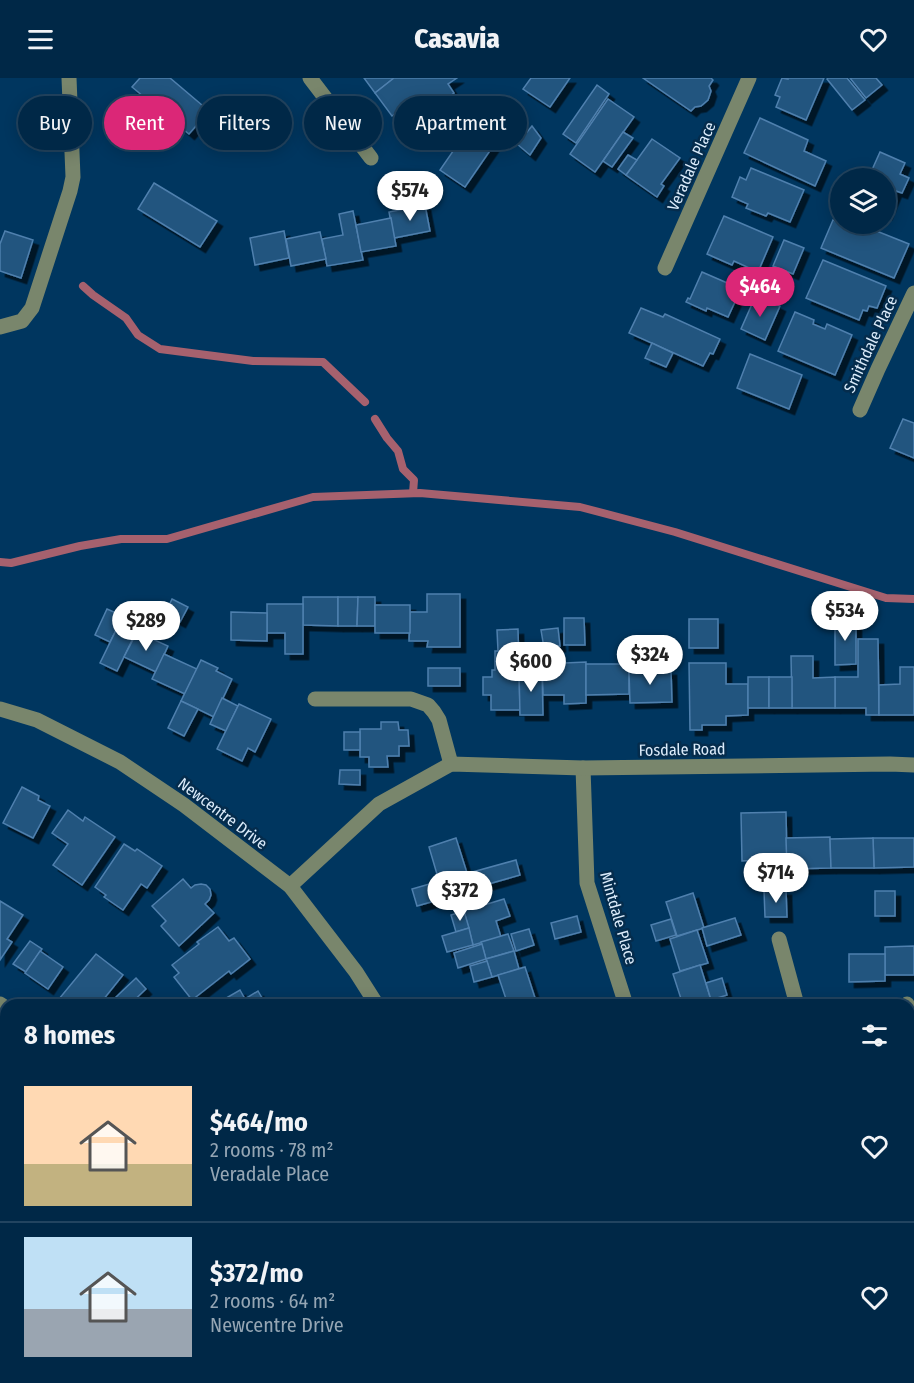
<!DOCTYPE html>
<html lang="en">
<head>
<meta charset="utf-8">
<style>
	body { margin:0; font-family:"Fira Sans Condensed",sans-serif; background:#0a304e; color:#f1f3f6; height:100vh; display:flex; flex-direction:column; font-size:22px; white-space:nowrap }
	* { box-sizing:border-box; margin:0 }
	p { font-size:20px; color:#95a6b4 }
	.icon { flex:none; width:33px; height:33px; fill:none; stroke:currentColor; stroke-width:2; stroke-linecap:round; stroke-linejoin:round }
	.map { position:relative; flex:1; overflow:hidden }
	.panel { position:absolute; left:0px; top:921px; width:915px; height:384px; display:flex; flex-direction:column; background:#002847; border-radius:18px 18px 0 0; box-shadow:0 3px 15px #0003,0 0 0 2px #224460 }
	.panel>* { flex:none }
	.hud { position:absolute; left:18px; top:18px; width:600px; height:54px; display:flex; gap:12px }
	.controls { position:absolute; left:830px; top:90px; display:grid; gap:12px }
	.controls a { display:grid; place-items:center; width:66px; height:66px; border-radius:50%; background:#002847; box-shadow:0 3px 15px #0003,0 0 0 2px #224460; font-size:30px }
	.price { position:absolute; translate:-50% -51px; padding:0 14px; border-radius:21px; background:#fff; color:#222; font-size:20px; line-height:39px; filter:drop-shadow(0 2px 3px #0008) }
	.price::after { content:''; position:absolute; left:50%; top:36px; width:18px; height:14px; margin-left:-9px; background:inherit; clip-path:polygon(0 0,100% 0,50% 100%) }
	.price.on { background:#db2777; color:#fff }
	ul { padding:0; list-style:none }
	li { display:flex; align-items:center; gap:18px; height:150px; padding:0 24px }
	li+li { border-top:2px solid #224460 }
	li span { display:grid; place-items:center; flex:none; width:168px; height:120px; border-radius:0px; color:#555 }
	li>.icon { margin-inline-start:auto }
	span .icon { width:72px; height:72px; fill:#fffc; stroke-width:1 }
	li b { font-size:26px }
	h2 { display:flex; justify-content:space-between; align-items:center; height:72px; padding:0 24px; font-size:26px }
	.chip { padding:0 21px; border-radius:27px; background:#002847; box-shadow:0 3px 15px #0003,0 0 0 2px #224460; font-size:21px; line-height:54px }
	.chip.on { background:#db2777; color:#fff }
	header { display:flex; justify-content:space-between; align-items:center; height:78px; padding:0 24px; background:#002847; font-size:27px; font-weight:800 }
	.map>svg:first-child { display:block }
</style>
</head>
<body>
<header><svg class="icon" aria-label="menu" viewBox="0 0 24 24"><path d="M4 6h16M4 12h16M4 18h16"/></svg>Casavia<svg class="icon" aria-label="heart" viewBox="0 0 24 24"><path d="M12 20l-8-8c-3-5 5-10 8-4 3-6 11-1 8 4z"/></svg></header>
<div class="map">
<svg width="914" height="1305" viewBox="0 0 914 1305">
	<defs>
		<filter id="shadow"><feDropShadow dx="5.5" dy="5.5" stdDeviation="0" flood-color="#0009"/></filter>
	</defs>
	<rect width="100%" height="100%" fill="#00365f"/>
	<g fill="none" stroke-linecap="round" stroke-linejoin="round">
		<!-- stream -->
		<g stroke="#a6616e" stroke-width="8">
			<path d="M83,208L93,217L126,240L138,257L160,271L253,283L323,284L365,324"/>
			<path d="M375,341L387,360L398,373L403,391L414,402L413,415"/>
			<path d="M0,484L11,485L80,468L121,461H167L313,419L420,415L580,429L675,454L886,520L914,521"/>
		</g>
	</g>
	<!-- building -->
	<g fill="#23547f" stroke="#4f80ae" stroke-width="1.5" filter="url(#shadow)">
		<path d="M140,0H170L209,33L189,56L132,9Z"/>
		<path d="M364,0H394L375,15Z"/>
		<path d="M394,0H457L448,6L454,15L424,37L414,22L392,38L375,15Z"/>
		<path d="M531,0H570L550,29L523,11Z"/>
		<path d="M643,0H711L713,2L709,8L711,13L708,22L701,28L695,29L691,33Z"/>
		<path d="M782,0L788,1V0H824L806,42L776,29L780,19L775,17Z"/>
		<path d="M828,0H847L865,22L852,32L827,1Z"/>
		<path d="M850,0H876L882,7L866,20Z"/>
		<path d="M597,7L609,16L576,65L563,56Z"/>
		<path d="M608,21L634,39L595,94L570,76Z"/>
		<path d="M482,31L507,48L465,109L440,92Z"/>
		<path d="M760,40L808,62L804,73L826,83L815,108L744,75Z"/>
		<path d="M532,48L541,60L530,77L517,66Z"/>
		<path d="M623,54L633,60L612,89L603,83Z"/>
		<path d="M652,61L680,80L661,106L664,108L657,119L626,97Z"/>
		<path d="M880,74L905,85L900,96L909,100L902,115L896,113L886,137L885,100H864L867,93L871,94Z"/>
		<path d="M628,77L637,82L626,97L618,91Z"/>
		<path d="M751,90L804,112L790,144L768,135L766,138L746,130L748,126L732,119L740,99L746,102Z"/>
		<path d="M154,105L217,143L200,169L138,131Z"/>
		<path d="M425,127L430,153L394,160L389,134Z"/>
		<path d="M353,133L363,182L327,188L322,161L343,157L339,136Z"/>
		<path d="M724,138L773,159L758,194L734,183L732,187L707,176Z"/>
		<path d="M391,140L396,168L361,174L356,147Z"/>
		<path d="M833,142L844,146H859L909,166L894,200L821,170Z"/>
		<path d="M5,153L33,162L21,200L0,193V166Z"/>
		<path d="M284,153L289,180L255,187L250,160Z"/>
		<path d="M320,154L326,181L291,188L286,161Z"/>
		<path d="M784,162L804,170L793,196L773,188Z"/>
		<path d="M823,182L886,208L877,230L869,228L867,233L863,232L859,242L806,220Z"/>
		<path d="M702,194L741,211L728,239L707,230L706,233L686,224L688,220L690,221Z"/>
		<path d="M756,217L780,228L765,262L741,251Z"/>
		<path d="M641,230L663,239L665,236L720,261L713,276L710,275L703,288L629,255Z"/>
		<path d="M795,234L814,242L813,246L825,251L827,246L852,257L835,297L778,273Z"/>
		<path d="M652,265L673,275L666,289L645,280Z"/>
		<path d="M750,276L802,297L789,331L737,310Z"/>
		<path d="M903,341L914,345V380L890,370Z"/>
		<path d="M427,516H460V569H427L428,563H409L410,534H427Z"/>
		<path d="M303,519H338V548L303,547Z"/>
		<path d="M338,519H358L357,548H338Z"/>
		<path d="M358,519H375V548H357Z"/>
		<path d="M172,521L188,529L180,544L165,536Z"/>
		<path d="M267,526H303V576H285V555H267Z"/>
		<rect x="375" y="527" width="35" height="28"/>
		<path d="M107,531L123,538L110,564L95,557Z"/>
		<path d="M231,534L267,535V563L231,562Z"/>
		<path d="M123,538L140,546L117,593L100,585Z"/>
		<path d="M564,540H584L585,567H564Z"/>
		<rect x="689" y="541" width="29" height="29"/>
		<path d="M835,542H856V586L835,587Z"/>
		<path d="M558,550L560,568L544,570L541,552Z"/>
		<path d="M518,551L520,632H491V617H483V599H492V592H495V573H498L497,552Z"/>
		<path d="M137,554L168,568L156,594L124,579Z"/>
		<path d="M858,561H878L879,637H866V630H835V599H858Z"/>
		<path d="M164,576L197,591L185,616L152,601Z"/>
		<path d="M791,578H813V600L835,599V630H792Z"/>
		<path d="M201,582L218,590L216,593L232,601L214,639L181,623Z"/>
		<path d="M586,584V625L564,626V617H543L542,586Z"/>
		<path d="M689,585H726V606H748V637L726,638V647H702V652H690Z"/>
		<path d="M586,586H629V616L586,617Z"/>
		<path d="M900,589H914V637H879V607L900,606Z"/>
		<rect x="428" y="590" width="32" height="18"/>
		<path d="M542,592L543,637H520L519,593Z"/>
		<path d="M671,592L672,624L630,625L629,593Z"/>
		<rect x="748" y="599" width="21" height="31"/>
		<rect x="769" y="599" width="23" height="31"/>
		<path d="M222,620L238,628L226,653L210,646Z"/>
		<path d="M181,623L198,631L184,658L168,650Z"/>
		<path d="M239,626L271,641L255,674L248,670L242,683L217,671Z"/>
		<path d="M381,644H398L399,652H408L409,668H399V678H387L388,689H369V679H360V651H381Z"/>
		<rect x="344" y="654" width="16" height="18"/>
		<path d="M340,692H360V707L339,706Z"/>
		<path d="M22,709L39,718L38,722L50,728L33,760L3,745Z"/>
		<path d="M68,732L83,743L85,739L115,759L82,807L53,787L68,766L52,755Z"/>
		<path d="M786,734L787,788L765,789V782L742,783L741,735Z"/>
		<path d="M830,759L831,790L787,791L786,760Z"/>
		<path d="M456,760L467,795L439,803L429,769Z"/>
		<path d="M873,760H914V789L874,790Z"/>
		<path d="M873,760L874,790H831L830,761Z"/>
		<path d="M124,766L135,773L137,771L162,788L147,810L141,806L123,832L104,819L106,817L95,809Z"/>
		<path d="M516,782L520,797L478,809L483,827L457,835L447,801Z"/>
		<path d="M183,801L191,810L195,807L201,806L206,807L210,811L211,817L209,822L205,826L214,835L179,868L161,848L166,843L152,828Z"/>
		<path d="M447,801L452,818L417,828L412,811Z"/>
		<path d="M764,812H786L787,839H765Z"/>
		<rect x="875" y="813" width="20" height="25"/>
		<path d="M693,815L704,850L677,858L666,824Z"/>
		<path d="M504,821L510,838L496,843L501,859L473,867L464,833Z"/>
		<path d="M0,823L23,837L7,861L12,864L0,882Z"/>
		<path d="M464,833L469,850L456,854L451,837Z"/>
		<path d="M577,838L581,854L555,861L551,845Z"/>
		<path d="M735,840L741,857L707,868L702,850Z"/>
		<path d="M671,841L676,857L656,863L651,847Z"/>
		<path d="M218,849L229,863L234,860L250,881L231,896L229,893L192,922L174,899L179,895L172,887L199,866L197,864Z"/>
		<path d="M469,850L473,867L447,874L442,858Z"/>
		<path d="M529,851L534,867L516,873L511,856Z"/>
		<path d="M697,852L708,885L680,893L670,861Z"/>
		<path d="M508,856L514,873L486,881L481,864Z"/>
		<path d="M30,863L42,871L26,894L13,886Z"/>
		<path d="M482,866L486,881L458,890L454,875Z"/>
		<path d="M914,868V897H885V869Z"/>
		<path d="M40,873L63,889L48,911L25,895Z"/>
		<path d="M514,873L519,891L492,899L486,881Z"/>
		<path d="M96,876L123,897L99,927H54Z"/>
		<path d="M849,876H885V903L849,904Z"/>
		<path d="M487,883L492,899L474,904L470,888Z"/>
		<path d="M700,887L711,922L695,927H683L673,896Z"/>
		<path d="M525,889L536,923H534L535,927H508L498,897Z"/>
		<path d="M136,900L146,911L129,927H121L115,920Z"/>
		<path d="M722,900L727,917L711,922L706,905Z"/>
		<path d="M240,912L245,921L258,913L266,927H217L216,926Z"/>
		<path d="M914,967V1039L909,1021V968Z"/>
		<path d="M6,1013V1050L0,1054V1018Z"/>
		<path d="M6,1064V1080L0,1085V1067L1,1068Z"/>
		<path d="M40,1299H65V1305H41Z"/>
		<path d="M75,1299H116L117,1305H69Z"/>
		<path d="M239,1299H267V1305H240Z"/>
		<path d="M316,1299H353L355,1305H318Z"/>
		<path d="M373,1299H386L387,1301L374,1305Z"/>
		<path d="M395,1299H431L410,1305H397Z"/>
		<path d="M556,1299H580L581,1305H558Z"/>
		<path d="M616,1299H645L647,1305H617Z"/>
		<path d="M395,1301L397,1305H381Z"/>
	</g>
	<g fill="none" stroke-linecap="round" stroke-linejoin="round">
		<!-- minor -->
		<g stroke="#79866c" stroke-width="15">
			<path d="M310,0L371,80"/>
			<path d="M665,190L749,0"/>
			<path d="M0,249L22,243L32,230L70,113L73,99L69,0"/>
			<path d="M860,332L878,291L914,215"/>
			<path d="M315,621H411L428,627L434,634L439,642L451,686"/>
			<path d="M0,631L37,642L120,684L184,727L290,808L356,894L377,927"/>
			<path d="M583,690L587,805L626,927"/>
			<path d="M290,808L379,726L451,686L583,690L890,686L914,687"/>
			<path d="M779,861L797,927"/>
			<path d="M0,926L6,930"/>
			<path d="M906,927L907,926"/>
			<path d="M909,1191L914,1187"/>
			<path d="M158,1299V1305"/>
			<path d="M518,1299L520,1305"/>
		</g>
	</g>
	<g text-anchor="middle" stroke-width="5" stroke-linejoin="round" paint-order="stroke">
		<!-- street labels -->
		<g font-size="16" fill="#dcecfb" stroke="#052c4c">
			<text transform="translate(691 88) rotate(-66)" y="6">Veradale Place</text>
			<text transform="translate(870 266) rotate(-65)" y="6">Smithdale Place</text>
			<text transform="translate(682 671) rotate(-1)" y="6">Fosdale Road</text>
			<text transform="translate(223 735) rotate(37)" y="6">Newcentre Drive</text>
			<text transform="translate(619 840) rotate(74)" y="6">Mintdale Place</text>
		</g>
	</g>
</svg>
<div class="controls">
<a><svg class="icon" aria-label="layers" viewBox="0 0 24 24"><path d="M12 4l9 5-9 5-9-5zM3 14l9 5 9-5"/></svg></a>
</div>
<b class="price" style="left:410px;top:144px">$574</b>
<b class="price on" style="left:760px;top:240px">$464</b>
<b class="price" style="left:845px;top:564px">$534</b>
<b class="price" style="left:146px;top:574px">$289</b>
<b class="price" style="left:650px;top:608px">$324</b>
<b class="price" style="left:531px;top:615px">$600</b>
<b class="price" style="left:776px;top:826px">$714</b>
<b class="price" style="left:460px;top:844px">$372</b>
<div class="hud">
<a class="chip">Buy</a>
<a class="chip on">Rent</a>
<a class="chip">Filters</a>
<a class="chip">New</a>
<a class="chip">Apartment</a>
</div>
<section class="panel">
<h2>8 homes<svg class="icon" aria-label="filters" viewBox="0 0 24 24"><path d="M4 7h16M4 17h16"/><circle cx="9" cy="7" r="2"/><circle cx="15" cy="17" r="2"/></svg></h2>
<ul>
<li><span style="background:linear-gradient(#ffd9b3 65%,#c2b280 0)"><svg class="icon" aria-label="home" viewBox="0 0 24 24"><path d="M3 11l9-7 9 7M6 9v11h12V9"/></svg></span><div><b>$464/mo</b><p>2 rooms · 78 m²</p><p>Veradale Place</p></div><svg class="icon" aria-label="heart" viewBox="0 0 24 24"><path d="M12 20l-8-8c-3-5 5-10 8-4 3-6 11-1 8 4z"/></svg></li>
<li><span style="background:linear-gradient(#bfe0f5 60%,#9aa5b1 0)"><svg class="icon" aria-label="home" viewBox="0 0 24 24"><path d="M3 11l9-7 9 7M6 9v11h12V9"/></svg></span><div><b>$372/mo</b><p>2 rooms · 64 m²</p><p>Newcentre Drive</p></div><svg class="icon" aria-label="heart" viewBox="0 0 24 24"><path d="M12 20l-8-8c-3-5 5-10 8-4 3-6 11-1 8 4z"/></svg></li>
</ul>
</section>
</div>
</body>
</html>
